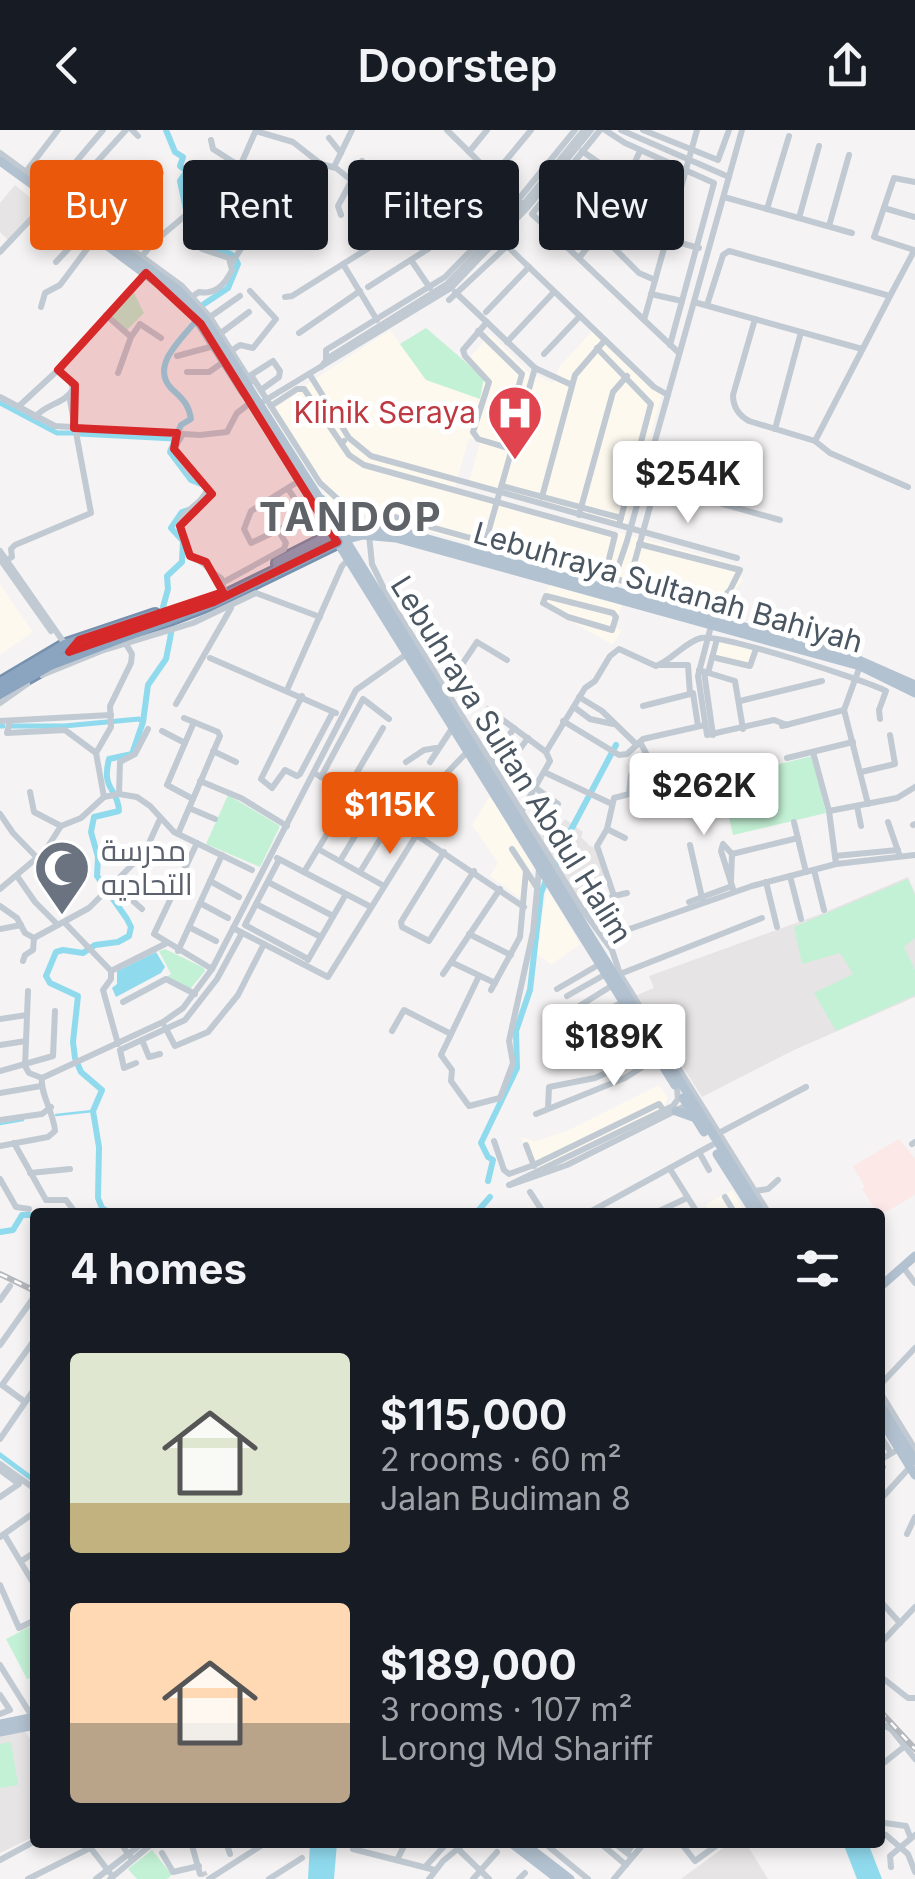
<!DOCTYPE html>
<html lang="en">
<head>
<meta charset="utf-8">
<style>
	body { margin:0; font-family:Inter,Cairo,sans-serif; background:#242831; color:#f1f3f6; height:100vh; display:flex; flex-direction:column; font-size:38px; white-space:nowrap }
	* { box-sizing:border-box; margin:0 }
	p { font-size:32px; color:#9ea1a6 }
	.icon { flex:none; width:55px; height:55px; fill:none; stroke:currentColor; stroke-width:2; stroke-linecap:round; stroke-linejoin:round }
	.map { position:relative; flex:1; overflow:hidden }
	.details { position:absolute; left:30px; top:1078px; width:855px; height:640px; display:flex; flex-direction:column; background:#171b24; border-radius:10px; box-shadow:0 5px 15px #0003 }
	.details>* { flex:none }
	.banner { position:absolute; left:30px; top:30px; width:855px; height:90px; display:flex; gap:20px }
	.price { position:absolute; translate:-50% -85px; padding:0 22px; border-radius:10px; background:#fff; color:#222; font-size:32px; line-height:65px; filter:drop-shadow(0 2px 5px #0008) }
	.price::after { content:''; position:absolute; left:50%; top:60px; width:30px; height:22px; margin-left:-15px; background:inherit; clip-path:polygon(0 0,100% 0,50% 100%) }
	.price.selected { background:#ea580c; color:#fff }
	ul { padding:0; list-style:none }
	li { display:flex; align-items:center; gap:30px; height:250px; padding:0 40px }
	li span { display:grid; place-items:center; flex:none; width:280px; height:200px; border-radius:10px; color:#555 }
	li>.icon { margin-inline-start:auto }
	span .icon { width:120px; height:120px; fill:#fffc; stroke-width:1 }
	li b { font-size:42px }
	h2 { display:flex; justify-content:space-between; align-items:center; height:120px; padding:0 40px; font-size:42px }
	.chip { padding:0 35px; border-radius:10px; background:#171b24; box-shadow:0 5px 15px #0003; font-size:35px; line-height:90px }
	.chip.selected { background:#ea580c; color:#fff }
	header { display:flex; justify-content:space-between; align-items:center; height:130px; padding:0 40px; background:#171b24; font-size:45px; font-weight:600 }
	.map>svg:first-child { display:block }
</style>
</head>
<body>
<header><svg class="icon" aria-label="back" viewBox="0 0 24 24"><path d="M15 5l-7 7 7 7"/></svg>Doorstep<svg class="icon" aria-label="share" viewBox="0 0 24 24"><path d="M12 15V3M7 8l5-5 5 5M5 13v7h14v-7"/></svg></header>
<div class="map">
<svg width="915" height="1749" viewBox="0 0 915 1749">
	<rect width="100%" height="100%" fill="#f5f3f3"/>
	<!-- commercial -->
	<g fill="#fdf9ef">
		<path d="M595,198L663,261L625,395L469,352L480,312L469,308L455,357L734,434L743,450L718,482L332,375L269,279L390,200L426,250L484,248L466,232L490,204L528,242L553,253L559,237Z"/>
		<path d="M0,454L33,502L0,525Z"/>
		<path d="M550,454L622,474L615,498L622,500L613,515L539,473Z"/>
		<path d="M715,505L759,517L752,540L708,527Z"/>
		<path d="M490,666L533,737L526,772L490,746L498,733L472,695Z"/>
		<path d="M547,758L580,814L551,835L536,823Z"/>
		<path d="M659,955L668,968L664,977L562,1029L533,1040L521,1007L535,1011L565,1002Z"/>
		<path d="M732,1060L745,1082H709L705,1075Z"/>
	</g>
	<!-- education -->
	<g fill="#e6e4e5">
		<path d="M15,55L39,75L8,110L0,102V73Z"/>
		<path d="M565,689L583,702L581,707L590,716L596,718L606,743L575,765L532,698L538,691L557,699Z"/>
		<path d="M908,747L915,763V867L794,920L702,967L637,865L654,858L649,846L818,785Z"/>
		<path d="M24,1600L35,1617V1706L0,1723V1605Z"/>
		<path d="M730,1713H746L768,1749H681Z"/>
	</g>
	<!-- medical -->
	<path fill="#fce8e6" d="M899,1009L915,1029V1065L880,1085L862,1059L865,1057L853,1036Z"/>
	<!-- green -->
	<g fill="#c3f1d5">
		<path d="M641,58L674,71L663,109L649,105L623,78Z"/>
		<path d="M132,159L144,183L127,200L108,184Z"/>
		<path d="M426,198L484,248L480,269L426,250L400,214Z"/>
		<path d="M813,626L826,683L733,705L720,648Z"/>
		<path d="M228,665L280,696L260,737L206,714Z"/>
		<path d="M908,749L915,766V808L904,817L915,840V865L836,901L814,863L853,844L840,823L802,834L794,797Z"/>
		<path d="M165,819L204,838L205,841L190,859L167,847L171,844L159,821Z"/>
		<path d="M35,1494V1547L27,1549L6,1509Z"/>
		<path d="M11,1612L18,1655L0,1658V1614Z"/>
		<path d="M152,1720L172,1745L167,1749H137L128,1739Z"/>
	</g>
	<!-- water -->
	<g fill="#90daee">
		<path d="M156,822L165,837L161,843L116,867L112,858L117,854V841Z"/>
		<path d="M310,1713H337L334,1749H308Z"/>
		<path d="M843,1713H868L882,1749H857Z"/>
	</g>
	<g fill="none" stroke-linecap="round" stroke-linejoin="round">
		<!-- stream -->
		<g stroke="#90daee" stroke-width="2.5">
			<path d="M323,366L336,383"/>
			<path d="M56,985L93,981"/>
			<path d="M0,994L23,990"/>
		</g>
		<!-- canal -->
		<g stroke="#90daee" stroke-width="5">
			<path d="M0,273L57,303H73"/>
			<path d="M79,304L174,309"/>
			<path d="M0,596H3"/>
			<path d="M11,596H64L139,589L143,592"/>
			<path d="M0,1325L35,1351"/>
		</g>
		<!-- river -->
		<g stroke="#90daee" stroke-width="6">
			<path d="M166,0L175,22L183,27L180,36L187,41L180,51L187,84L205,102L209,115C219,123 233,119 238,134L228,158L204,174"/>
			<path d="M195,192C179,212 148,238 174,261C184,270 189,276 191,289L181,295L170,322L191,350L201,354"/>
			<path d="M555,738L563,715L616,615"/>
			<path d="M488,1051L493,1030L488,1027L481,1013L517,938L516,901L530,860L541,763L547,748"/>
			<path d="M49,1082H60"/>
			<path d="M109,1082L102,1078L98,1068L99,1017L93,981L102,960L81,942L75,928L73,912L78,866L50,853L46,846L56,822L63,820L83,823L95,815L118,812L129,806L131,797L127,789L97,746L98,727L91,702L94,687L119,681C118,657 101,661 109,629L132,624L143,592L148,555L166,529L170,509L172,497L163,477L168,459L167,446L182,432L183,411L171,398L182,382L191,379"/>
			<path d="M477,1082L490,1067"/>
			<path d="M0,1102L13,1100L22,1085H35"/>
		</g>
		<!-- minor-tunnel -->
		<path stroke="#caccce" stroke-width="6" stroke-dasharray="6 3" stroke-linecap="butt" d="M203,1742L205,1746"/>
		<!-- highway casing -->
		<g stroke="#7690ad" stroke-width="16">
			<g id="highway">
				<path d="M278,433L333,405"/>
				<path d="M0,554L66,515L155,485"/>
				<path d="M0,563L51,534L214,472L337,412"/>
			</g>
		</g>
		<!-- minor -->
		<g stroke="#c1cad2" stroke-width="6">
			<path d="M132,0L138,6"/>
			<path d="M447,0L526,78"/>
			<path d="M600,0L532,84L679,223"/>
			<path d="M605,0L625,13L714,53L682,171L651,164"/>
			<path d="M621,0L729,47"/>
			<path d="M643,0L718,30L729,0"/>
			<path d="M256,1L293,12L321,34L336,38L351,50"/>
			<path d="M329,8L341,23"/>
			<path d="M211,10L213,19L241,37"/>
			<path d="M582,21L608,39L677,68"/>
			<path d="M469,22L487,0"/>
			<path d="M0,23L182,156L210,187L251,252"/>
			<path d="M334,37L352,0"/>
			<path d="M25,43L58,0"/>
			<path d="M494,45L531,0"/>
			<path d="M628,47L640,21"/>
			<path d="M52,60L103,0"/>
			<path d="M724,67L852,103"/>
			<path d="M64,68L126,0"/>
			<path d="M518,70L575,0"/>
			<path d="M621,75L648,107L666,112"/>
			<path d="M884,78L915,87"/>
			<path d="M767,79L789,6"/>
			<path d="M82,81L112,44"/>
			<path d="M341,85L338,76L362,31"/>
			<path d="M799,88L819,16"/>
			<path d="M407,94L428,119"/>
			<path d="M829,96L849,25"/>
			<path d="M104,98L116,89L119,76L128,64"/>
			<path d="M112,103L128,94L161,43"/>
			<path d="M599,103L639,143L655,150"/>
			<path d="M554,105L608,39"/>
			<path d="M666,109L699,118"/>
			<path d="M914,120L874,107L894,48L915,52"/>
			<path d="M0,122L47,72"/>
			<path d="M142,126L154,112L238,41L256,0"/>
			<path d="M579,128L640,52"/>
			<path d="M411,130L430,158"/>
			<path d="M56,132L86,100"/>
			<path d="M232,133L255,96L284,74"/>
			<path d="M343,134L377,190"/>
			<path d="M368,157L428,119L467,78"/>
			<path d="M455,162L535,238L572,255"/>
			<path d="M193,166L199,162C216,165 225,154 232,140L229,128L202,119"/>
			<path d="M890,166L914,121"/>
			<path d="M285,167L292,166L407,94L443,58L496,105"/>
			<path d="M449,170L507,116L654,257L668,265"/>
			<path d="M694,172L862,219"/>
			<path d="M707,175L723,125L729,121L890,166L815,311"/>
			<path d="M41,177L45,163L60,155L96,107"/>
			<path d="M486,182L529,137"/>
			<path d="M106,185L131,207L118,243"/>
			<path d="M210,187L240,166"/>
			<path d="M755,189L733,265C733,277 738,285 749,291L815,311L830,323L908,357"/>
			<path d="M644,190L697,0"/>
			<path d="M487,192L463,220L465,226L489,252L473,302L478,309L511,319"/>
			<path d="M478,201L522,244L502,316"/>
			<path d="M221,203L249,182"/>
			<path d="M299,203L360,161"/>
			<path d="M131,207L140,194L161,208"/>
			<path d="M507,212L554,162"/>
			<path d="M670,215L682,171"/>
			<path d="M597,218L651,274L619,395"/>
			<path d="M231,221L240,215L253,218L276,189L250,161"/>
			<path d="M544,224L580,186"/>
			<path d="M177,226L214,216"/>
			<path d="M326,229V220L445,147L491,100"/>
			<path d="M321,237L328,228L447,154L523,75L584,0"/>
			<path d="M187,242H209L225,231"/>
			<path d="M310,245L349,308L371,326L737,428"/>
			<path d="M261,260L279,247L280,241L273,231L251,245L320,353L341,372L613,448"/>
			<path d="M0,267L55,296L200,305L227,302L237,283L250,273"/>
			<path d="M264,271L451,158L527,78L591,0"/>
			<path d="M271,276L297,259H304L341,313L344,311"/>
			<path d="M18,277L58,240L145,144"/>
			<path d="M35,287C47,273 65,274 73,259L71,252L58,240"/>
			<path d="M775,299L801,202"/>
			<path d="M183,304L174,319L188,341L208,358C203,374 182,381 180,392C178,399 188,418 190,426C209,434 207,440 221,448L224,460"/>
			<path d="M341,313L349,325L364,335L615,405L605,445"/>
			<path d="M644,352L780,390"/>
			<path d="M502,356L621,388"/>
			<path d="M288,359L304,382L303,388L251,413L244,399L251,381L299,351"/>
			<path d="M542,367L575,245L605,210"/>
			<path d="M579,385L613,262L627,246"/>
			<path d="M369,405L372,434L388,467L584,782L612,820L620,844L768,1082"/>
			<path d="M0,421L65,514"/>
			<path d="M482,424L535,238"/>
			<path d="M0,429L51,501"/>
			<path d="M7,430L12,427L11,419L15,415L91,383L69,265"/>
			<path d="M619,450L717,474L730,460L740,440L639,414"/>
			<path d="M629,452L656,355"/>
			<path d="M222,453L284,419L286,413L278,400"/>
			<path d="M610,461L627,411L742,0"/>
			<path d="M546,466L613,483L616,487L612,500L568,487L543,473Z"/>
			<path d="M711,496L698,546L707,605L774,590L787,595"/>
			<path d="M712,527L750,536L756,519"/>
			<path d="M210,528L336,583"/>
			<path d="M660,535H688L690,564"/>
			<path d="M860,536L844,580L868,674"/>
			<path d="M699,540L735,551L743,599"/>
			<path d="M704,542L713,605"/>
			<path d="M708,543L717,509"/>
			<path d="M42,545L101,521L193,493L256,463L320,487"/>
			<path d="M287,560L342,436L348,430"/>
			<path d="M445,560L477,512L507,530"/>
			<path d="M693,563L698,596"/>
			<path d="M302,566L261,649L272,658L285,640L297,646L300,644L333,582"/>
			<path d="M579,567L602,581L637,615"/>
			<path d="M740,571L822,551"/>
			<path d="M0,573L27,554"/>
			<path d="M176,574L231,478"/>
			<path d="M643,576L690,564"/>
			<path d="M574,577L590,589L613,594"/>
			<path d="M488,579L546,622"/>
			<path d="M0,591L111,585"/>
			<path d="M10,591L7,603L65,600L96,623L104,667L119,664L137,667L150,676L174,702L252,740"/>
			<path d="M563,591L619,625L627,624L643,609L705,595"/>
			<path d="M782,596L844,580"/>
			<path d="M162,601L185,613"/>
			<path d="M213,621L236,632"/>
			<path d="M813,622L829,681L836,734"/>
			<path d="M96,623L111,597L110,576L131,533L132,524L126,514"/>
			<path d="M787,628L853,612"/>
			<path d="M406,632L424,620L436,618"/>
			<path d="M430,632L453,597"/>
			<path d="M491,633L514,598"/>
			<path d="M544,642L612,674"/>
			<path d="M861,642L895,634L890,605"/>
			<path d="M314,643L373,676L524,777"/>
			<path d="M445,645L468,621"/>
			<path d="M321,647L363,569L389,589"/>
			<path d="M499,647L528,608"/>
			<path d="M200,651L241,668L287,696"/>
			<path d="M395,655L442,684"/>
			<path d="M537,659L558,674"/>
			<path d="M346,661L383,598"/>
			<path d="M30,662L34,682L61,696"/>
			<path d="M119,664L120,632L135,624L148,599"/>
			<path d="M193,669L167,655L194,592"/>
			<path d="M857,676L861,696"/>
			<path d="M189,678L215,689"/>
			<path d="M829,681L897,668L915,657"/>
			<path d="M521,682L550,631L546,622L585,558L595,551L610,526L619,519L656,536C672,530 685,512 701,508C719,503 865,550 886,561L879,580L880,589"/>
			<path d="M0,684L13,703L49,740"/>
			<path d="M794,692L806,742"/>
			<path d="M888,692L899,724"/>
			<path d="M913,695L915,694"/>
			<path d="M607,699L625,708"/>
			<path d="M178,704L220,606L218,602L184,588"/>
			<path d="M197,713L154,804L212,839"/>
			<path d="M690,715L703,772"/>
			<path d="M318,719L384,756"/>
			<path d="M512,719L536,756"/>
			<path d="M45,721L66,743"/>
			<path d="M444,722L401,792L402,797L429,811L474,741"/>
			<path d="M732,724L798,708"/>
			<path d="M835,726L898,720"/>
			<path d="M277,728L371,777"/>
			<path d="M279,730L245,795L308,829"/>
			<path d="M340,731L370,681"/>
			<path d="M814,740L824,780"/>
			<path d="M304,742L336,689"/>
			<path d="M360,742L390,693"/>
			<path d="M17,746L35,772L58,795"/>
			<path d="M790,746L801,789"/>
			<path d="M117,749L124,763L142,779"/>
			<path d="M731,750L732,724L723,714L721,721L734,762"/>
			<path d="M210,751L239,767"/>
			<path d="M268,752L333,786"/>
			<path d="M766,752L777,797"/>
			<path d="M0,759L45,721L61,696L81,688L104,667"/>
			<path d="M614,766L597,716L607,699L614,668L629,664L631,645L645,640L648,627L640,612"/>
			<path d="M689,772L732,756"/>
			<path d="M200,773L228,788"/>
			<path d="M256,774L321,807"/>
			<path d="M0,776L17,788L25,803L34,808L89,778L133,734L149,713L160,689"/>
			<path d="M584,782L614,766L627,763"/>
			<path d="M64,792L111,841V849L103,860L118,914"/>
			<path d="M189,797L216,811"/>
			<path d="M233,798L328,847L417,704"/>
			<path d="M0,799L21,795"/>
			<path d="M469,804L511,825"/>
			<path d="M604,808L752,756L836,734L915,725"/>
			<path d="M178,821L222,725"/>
			<path d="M308,830L346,764"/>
			<path d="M23,831L25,825L33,820L34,808"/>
			<path d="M451,832L495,853"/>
			<path d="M111,841L165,814"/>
			<path d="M443,844L500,759"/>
			<path d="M620,844L762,788"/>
			<path d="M479,846L441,925L452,940L451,951L469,976L500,968L513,933L509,911L533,802L539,739"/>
			<path d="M557,859L600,834"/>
			<path d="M491,860L520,807L526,741"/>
			<path d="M28,861L25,936L29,943L42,948"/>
			<path d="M567,866L606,844"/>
			<path d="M123,872L166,849L195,864"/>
			<path d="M0,889L27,885"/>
			<path d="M552,893L613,855"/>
			<path d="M578,895L582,899L628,878"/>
			<path d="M165,897L175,916L208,902L238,865L264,814"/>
			<path d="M392,901L404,880L451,904"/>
			<path d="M560,905L623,872"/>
			<path d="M142,910L149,927L160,924"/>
			<path d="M0,915L26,911"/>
			<path d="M136,933L124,938L120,920L185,890L217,849L242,803"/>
			<path d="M551,934V925L568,917L596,913L639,896"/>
			<path d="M0,941L53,926L55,881"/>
			<path d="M0,963L41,956"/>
			<path d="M548,978L549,957L595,948L654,921"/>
			<path d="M536,984L625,948L658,927"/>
			<path d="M0,990L42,984L51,977"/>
			<path d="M719,1003L806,957"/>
			<path d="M494,1011L504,1040L509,1044L534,1035L659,974L664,981"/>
			<path d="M14,1013L46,1070H66L75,1082"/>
			<path d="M912,1014L915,1012"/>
			<path d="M526,1015L534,1036"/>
			<path d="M0,1016L48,1007L55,1001C54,983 40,964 42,948L163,892L183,878L212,839L356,560L407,524"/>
			<path d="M699,1022L709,1040"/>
			<path d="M670,1039L695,1079"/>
			<path d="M30,1043L70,1039"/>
			<path d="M0,1049L16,1077L29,1079"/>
			<path d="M509,1055L673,976L678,969L677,958"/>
			<path d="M510,1055L567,1035L687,975"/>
			<path d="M755,1061L768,1059L778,1050"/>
			<path d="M530,1062L543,1082"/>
			<path d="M725,1067L734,1082"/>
			<path d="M590,1082L712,1015"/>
			<path d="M657,1082L687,1068"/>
			<path d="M903,1137L915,1153"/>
			<path d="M0,1170L10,1156"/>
			<path d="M0,1215L34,1167"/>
			<path d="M2,1255L35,1209"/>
			<path d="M2,1255L25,1272"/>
			<path d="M880,1255L915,1218"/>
			<path d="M880,1262L915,1319"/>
			<path d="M880,1305L891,1323"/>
			<path d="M0,1309L35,1258"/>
			<path d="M880,1330L899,1319"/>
			<path d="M0,1334L35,1359"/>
			<path d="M880,1339L883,1337"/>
			<path d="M0,1340L19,1354L0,1367"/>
			<path d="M880,1370L910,1337"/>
			<path d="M4,1404L35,1456"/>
			<path d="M907,1404L915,1387"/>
			<path d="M0,1407L35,1382"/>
			<path d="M23,1430L35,1422"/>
			<path d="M0,1455L19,1498L35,1490"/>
			<path d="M882,1473L900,1493"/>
			<path d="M880,1514L915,1477"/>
			<path d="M0,1535L33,1588"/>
			<path d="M880,1546L908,1568H915"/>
			<path d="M0,1565L10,1580L0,1584"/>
			<path d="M880,1593L891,1599L915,1629"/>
			<path d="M880,1636L905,1616"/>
			<path d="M885,1693L906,1696L910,1706"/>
			<path d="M886,1705L908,1724L915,1742"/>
			<path d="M86,1712L110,1743"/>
			<path d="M120,1712L131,1728"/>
			<path d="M191,1712L200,1744"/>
			<path d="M226,1712L230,1724"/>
			<path d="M543,1712L588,1749"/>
			<path d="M599,1712L626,1735"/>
			<path d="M613,1712L632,1727"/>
			<path d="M621,1712L629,1720L635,1712"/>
			<path d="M680,1712L695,1731L721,1712"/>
			<path d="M353,1719L435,1740"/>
			<path d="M459,1720L489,1749"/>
			<path d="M162,1723L173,1742L199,1736"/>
			<path d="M0,1730L35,1711"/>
			<path d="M397,1730L406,1712"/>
			<path d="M425,1737L448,1712"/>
			<path d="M891,1737L890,1726L915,1705"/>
			<path d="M28,1749L90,1718"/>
			<path d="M96,1749L144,1712"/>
			<path d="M110,1749L154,1712"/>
			<path d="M209,1749L267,1712"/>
			<path d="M269,1749L302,1728"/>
			<path d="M429,1749L443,1731L466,1712"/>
			<path d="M473,1749L497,1722"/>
			<path d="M519,1749L525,1743"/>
			<path d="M614,1749L645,1712"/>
		</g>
		<!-- major -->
		<g stroke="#b3c2d1" stroke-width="9">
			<path d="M0,31L178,160L205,189L330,385L761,1082"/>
			<path d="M43,68L183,172"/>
			<path d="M196,188L244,263"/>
			<path d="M274,310L675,955"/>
			<path d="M335,403L369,397L410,404L852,527L915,555"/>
			<path d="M340,411L363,405L396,408L860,536L915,563"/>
			<path d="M683,968L704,1002"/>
			<path d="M676,981L693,987"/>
			<path d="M717,1024L754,1082"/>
			<path d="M880,1157L915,1126"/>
			<path d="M880,1275L915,1331"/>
			<path d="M880,1288L915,1345"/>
			<path d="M0,1594L35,1587"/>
			<path d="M0,1602L35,1595"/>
			<path d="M510,1712L558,1749"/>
			<path d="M522,1712L570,1749"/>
		</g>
		<!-- highway -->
		<use href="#highway" stroke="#8ba5c1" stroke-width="11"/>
		<!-- rail casing -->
		<g stroke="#b5b8bd" stroke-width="6">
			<g id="rail">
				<path d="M0,1144L35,1161"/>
				<path d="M880,1581L915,1619"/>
			</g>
		</g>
		<!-- rail -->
		<use href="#rail" stroke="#fff" stroke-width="2.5" stroke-dasharray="8" stroke-linecap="butt"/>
	</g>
	<!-- marked area -->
	<path fill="#d62828" fill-opacity="0.2" stroke="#d62828" stroke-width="8" stroke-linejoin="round" d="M146,143L201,194L337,412L214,472L69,522L79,510L223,462L206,432L190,426L180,396L212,364L174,319L177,303L74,298L75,255L58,240Z"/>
	<!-- icons -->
	<defs>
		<g id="hospital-pin" transform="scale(2.875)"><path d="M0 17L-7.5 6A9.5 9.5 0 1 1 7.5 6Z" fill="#e0444e" stroke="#fff"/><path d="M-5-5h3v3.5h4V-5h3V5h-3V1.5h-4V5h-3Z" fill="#fff"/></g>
		<g id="mosque-pin" transform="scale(2.875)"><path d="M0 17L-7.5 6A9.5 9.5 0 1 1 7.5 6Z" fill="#6b7280" stroke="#fff"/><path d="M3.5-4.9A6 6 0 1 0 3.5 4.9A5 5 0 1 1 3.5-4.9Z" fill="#fff"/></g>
	</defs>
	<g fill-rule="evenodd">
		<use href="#hospital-pin" x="515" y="283"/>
		<use href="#mosque-pin" x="62" y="738"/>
	</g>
	<g text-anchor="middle" stroke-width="10" stroke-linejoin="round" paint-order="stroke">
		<!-- health labels -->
		<g font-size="30" fill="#be3a42" stroke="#fff" text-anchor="end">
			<text x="476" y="293">Klinik Seraya</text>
		</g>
		<!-- street labels -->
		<g font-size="30" fill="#4a5661" stroke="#fff">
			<text transform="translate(668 458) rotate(16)" y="10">Lebuhraya Sultanah Bahiyah</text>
			<text transform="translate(511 630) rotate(58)" y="10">Lebuhraya Sultan Abdul Halim</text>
		</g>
		<!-- worship labels -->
		<g font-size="30" fill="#5b616d" stroke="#fff" text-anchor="start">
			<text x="101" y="731">مدرسة<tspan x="101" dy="34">التحاديه</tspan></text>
		</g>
		<!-- district labels -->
		<g font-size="40" font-weight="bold" letter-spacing="2.5" fill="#5f6368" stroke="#fff">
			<text x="351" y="401">TANDOP</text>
		</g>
	</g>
</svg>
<b class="price" style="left:688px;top:396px">$254K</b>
<b class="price" style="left:704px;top:708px">$262K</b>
<b class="price selected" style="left:390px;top:727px">$115K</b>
<b class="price" style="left:614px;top:959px">$189K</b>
<div class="banner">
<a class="chip selected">Buy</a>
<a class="chip">Rent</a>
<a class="chip">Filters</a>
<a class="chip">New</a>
</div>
<section class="details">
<h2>4 homes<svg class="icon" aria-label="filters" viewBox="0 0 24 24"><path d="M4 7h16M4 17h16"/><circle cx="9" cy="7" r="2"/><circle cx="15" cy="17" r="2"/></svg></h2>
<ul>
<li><span style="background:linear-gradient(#dfe7d0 75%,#c2b280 0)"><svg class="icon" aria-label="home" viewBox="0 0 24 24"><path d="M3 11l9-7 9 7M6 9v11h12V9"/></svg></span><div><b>$115,000</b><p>2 rooms · 60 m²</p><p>Jalan Budiman 8</p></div></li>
<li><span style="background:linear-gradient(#ffd9b3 60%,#b9a48a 0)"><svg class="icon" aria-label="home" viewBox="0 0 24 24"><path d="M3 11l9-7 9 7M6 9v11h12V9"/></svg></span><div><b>$189,000</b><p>3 rooms · 107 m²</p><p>Lorong Md Shariff</p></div></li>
</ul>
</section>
</div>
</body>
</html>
